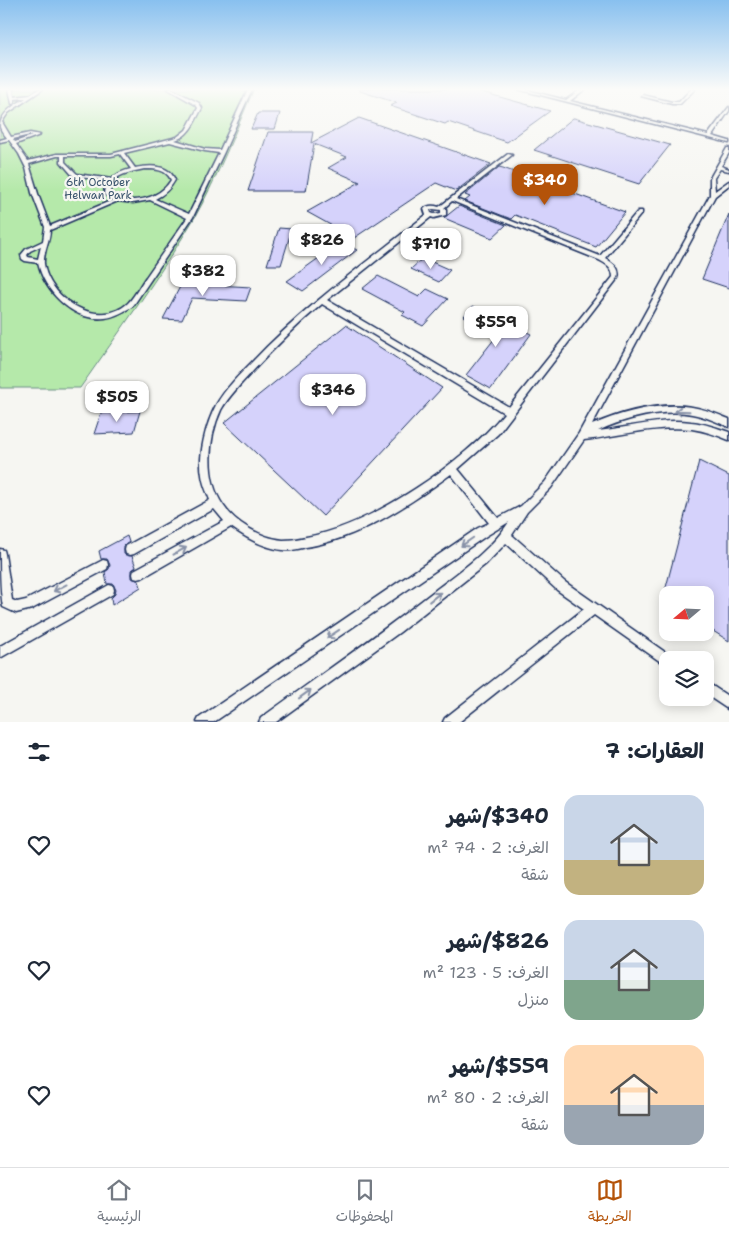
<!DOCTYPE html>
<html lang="ar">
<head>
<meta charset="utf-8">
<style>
	body { margin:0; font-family:"Shantell Sans","Playpen Sans Arabic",sans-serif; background:#f6f6f7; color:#1f2937; direction:rtl; height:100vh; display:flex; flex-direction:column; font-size:19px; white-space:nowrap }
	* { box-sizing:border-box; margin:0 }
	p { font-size:16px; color:#747a83 }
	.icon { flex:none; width:28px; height:28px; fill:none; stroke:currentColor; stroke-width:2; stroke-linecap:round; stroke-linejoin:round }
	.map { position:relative; height:722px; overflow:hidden; direction:ltr }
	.drawer { display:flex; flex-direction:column; background:#fff; flex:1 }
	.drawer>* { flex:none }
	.needle { width:32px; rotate:251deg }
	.controls { position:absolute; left:659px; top:586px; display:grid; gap:10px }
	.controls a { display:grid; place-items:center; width:55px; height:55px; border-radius:10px; background:#fff; box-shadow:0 2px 12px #0003; font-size:25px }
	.price { position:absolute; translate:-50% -42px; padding:0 11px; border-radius:10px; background:#fff; color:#222; font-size:16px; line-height:32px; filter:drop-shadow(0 1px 2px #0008) }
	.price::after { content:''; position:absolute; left:50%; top:30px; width:15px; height:11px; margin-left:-8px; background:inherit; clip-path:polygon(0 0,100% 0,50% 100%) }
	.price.active { background:#b45309; color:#fff }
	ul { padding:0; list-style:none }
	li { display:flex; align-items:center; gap:15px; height:125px; padding:0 25px }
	li span { display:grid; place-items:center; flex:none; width:140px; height:100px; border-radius:15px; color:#555 }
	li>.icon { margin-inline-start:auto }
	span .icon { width:60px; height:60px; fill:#fffc; stroke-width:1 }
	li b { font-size:21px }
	h2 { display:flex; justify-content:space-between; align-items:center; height:60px; padding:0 25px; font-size:21px }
	.tabs { display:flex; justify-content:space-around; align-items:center; height:70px; border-top:1px solid #e0e1e3; background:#fff; font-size:14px; color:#747a83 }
	.tabs a { display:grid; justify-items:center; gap:2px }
	.tabs .active { color:#b45309 }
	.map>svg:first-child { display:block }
</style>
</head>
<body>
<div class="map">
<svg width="729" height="722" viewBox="0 0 729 722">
	<rect width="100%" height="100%" fill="#f6f6f2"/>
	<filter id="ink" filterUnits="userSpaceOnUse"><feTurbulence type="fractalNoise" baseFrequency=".02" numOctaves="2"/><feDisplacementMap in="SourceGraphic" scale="10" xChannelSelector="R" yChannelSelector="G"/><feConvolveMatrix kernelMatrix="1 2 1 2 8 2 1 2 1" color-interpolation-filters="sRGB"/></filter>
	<g filter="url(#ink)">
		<!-- green -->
		<path fill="#b5e9aa" stroke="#688c84" d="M0,89H254C235,132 218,176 195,217C160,276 119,332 80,388H0Z"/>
		<!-- building -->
		<g fill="#d5d2fb" stroke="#1b2f5e">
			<path d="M360,89H471L550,111L507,142L448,122L445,124L390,106L397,103L360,91Z"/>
			<path d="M258,113H280L275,129H251Z"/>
			<path d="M359,118L491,164L456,191L436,183L354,238L307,212L360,182L328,168L347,157L314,144L306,191H248L268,132H313L311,143Z"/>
			<path d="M573,118H574L670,145L639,184L534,150Z"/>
			<path d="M499,167L503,168L625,212L596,247L515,215L511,219L465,201L470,197L465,195Z"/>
			<path d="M459,206L506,225L492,238L444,218Z"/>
			<path d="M729,214V288L702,279Z"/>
			<path d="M279,228L292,229L281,265H267Z"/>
			<path d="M341,242L357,250L303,291L287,281Z"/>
			<path d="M423,258L450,270L439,282L411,269Z"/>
			<path d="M378,276L419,297L427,289L448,299L423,326L402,315L405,312L362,289Z"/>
			<path d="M182,283L251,287L246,301L192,298L182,320L163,319Z"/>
			<path d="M473,306L531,334L491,389L466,375L499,333L464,316Z"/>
			<path d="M346,325L442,388L323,516L224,423Z"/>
			<path d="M140,411L134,432L94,434L101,413Z"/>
			<path d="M699,461L729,476V641L705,626V595H664Z"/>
			<path d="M127,536L129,542L124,546V554L132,556L136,567L132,570V578L139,581L141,587L112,605L111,598L115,594L116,590L113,584H107L105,572L109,569L110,565L107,559H101L99,551Z"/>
		</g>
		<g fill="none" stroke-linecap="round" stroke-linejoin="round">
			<!-- service casing -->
			<g stroke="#1b2f5e" stroke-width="3">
				<g id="service">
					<path d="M9,89H13L14,97L30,95L39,89H43L8,113L2,122L11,137L30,133L40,135L16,144L28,161L57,154H111L177,137L186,130L198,108L196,105L168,89H172L199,103L202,108C195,121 190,136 175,140L205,149L220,150L248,89H252L224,152L193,217L133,306C125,311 115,317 105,318C73,322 44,291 38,263L25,261L22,259L21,255L26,249L43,241L45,227L32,193L26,168L19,154L9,140L0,142V140L7,138C5,135 1,131 0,127C0,113 16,104 26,98L14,99L15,103L12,104ZM30,135L32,136L15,142L13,139ZM170,142L205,151L219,153L189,214L155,199C165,194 170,189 175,180C169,164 150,165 135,168L124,153ZM120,154L131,169C123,171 117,173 112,179L77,174L65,162V156H111ZM57,156H61V162L73,176L109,181L105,185L104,194L113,200L50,226L39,197L29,164ZM144,169C155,169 166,169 171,180C159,200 129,206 110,193C110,193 110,186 111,185C117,173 133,172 144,169ZM150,200L187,218C173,238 159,258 146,277C140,285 135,296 128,303C98,330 49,299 44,264C43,252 50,241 50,230L118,201L133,203ZM41,246L38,259L28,257L27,255L30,251Z"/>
					<path d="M517,89H523L566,100L581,89H585L570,101L708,135L729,107V111L712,136L729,141V143Z"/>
					<path d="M691,89H695L680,104H672L641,96L643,95L672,102H679Z"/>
					<path d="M727,148H729V153L721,166L729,169V171L720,169L714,178L715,191L729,181V185L715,196L592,425C622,412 659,402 692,407C705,409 717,414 729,419V427C717,422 705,416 692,414C662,409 626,418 598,431C629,428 660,418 691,422C704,423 717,428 729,432V440C717,435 705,431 692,429C656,425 620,436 584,440L551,488L527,512L512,535L565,582L672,657L673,660H668V667L594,615L459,722H443L445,718L584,609L557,590L506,543L486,564L400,632L276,722H259L261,718C319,676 377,636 433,592C460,571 490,551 509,522L486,536L214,722H197L199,718L478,528L489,523L451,474C409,505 358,539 306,547C298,549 291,551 283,550C265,548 246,538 231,527L142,578L138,579L134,578L133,574L134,570L224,521L214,509L134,554L130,555L126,554L125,550L126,546L210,500C207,492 203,484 202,475C198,455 206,424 216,405C225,389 239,375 252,362C305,306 367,262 426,215L424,209C428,205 433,205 439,207L508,154L512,155L456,199L600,256L638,211H642V213L605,258C613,263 621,268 618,278L498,434L458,469L498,518L521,506L545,482L579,433L710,195V178ZM452,201L599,260C606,264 613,267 613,277L509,407L327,300L431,217L434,218L446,215V209L444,208ZM433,209L441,210V213L434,214L431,213L430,210ZM322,304L504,413C465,462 369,527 306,537C298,539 291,540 283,540C261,538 235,523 223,505C205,479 208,438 221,410C229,396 241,384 252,372C274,348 297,325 322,304Z"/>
					<path d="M0,549L4,550L5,554L12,600L17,602L26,600L103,560L107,561L108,565L107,569L32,609L16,613L3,607C0,591 0,566 0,549Z"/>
					<path d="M109,585L113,586L114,590L113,594L0,658V646Z"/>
					<path d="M705,681L729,697V710L705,694Z"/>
				</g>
			</g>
			<!-- service -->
			<use href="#service" fill="#f6f6f2" fill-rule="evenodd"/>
		</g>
		<!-- one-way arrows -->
		<defs><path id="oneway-shaft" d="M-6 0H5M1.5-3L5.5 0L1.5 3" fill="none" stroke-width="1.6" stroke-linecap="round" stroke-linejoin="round" transform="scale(1.25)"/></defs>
		<g stroke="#8892a8">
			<use href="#oneway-shaft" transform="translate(682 411) rotate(-178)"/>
			<use href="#oneway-shaft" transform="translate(467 542) rotate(145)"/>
			<use href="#oneway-shaft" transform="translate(180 551) rotate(-29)"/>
			<use href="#oneway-shaft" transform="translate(60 588) rotate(152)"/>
			<use href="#oneway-shaft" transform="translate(435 597) rotate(-38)"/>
			<use href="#oneway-shaft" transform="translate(333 634) rotate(146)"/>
			<use href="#oneway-shaft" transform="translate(305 694) rotate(-36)"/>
		</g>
	</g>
	<!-- sky -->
	<linearGradient id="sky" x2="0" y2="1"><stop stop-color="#88c0ef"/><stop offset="0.47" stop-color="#fbfbf9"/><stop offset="1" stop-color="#fbfbf9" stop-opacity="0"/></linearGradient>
	<rect width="729" height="190" fill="url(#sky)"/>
	<g text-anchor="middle" stroke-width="4.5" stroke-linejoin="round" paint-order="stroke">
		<!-- far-park labels -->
		<g font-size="11" fill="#3a546d" stroke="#f6f6f2">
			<text x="98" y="186">6th October<tspan x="98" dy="13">Helwan Park</tspan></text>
		</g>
	</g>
</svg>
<div class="controls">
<a><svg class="needle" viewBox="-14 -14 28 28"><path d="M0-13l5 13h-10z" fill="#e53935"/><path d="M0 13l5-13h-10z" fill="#747a83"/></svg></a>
<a><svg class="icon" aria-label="layers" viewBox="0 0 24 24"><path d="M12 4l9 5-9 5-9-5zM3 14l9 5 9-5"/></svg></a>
</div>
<b class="price active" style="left:545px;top:206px">$340</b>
<b class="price" style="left:322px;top:266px">$826</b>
<b class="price" style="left:431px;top:270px">$710</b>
<b class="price" style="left:203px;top:297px">$382</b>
<b class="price" style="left:496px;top:348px">$559</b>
<b class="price" style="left:333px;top:416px">$346</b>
<b class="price" style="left:117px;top:423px">$505</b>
</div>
<section class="drawer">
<h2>العقارات: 7<svg class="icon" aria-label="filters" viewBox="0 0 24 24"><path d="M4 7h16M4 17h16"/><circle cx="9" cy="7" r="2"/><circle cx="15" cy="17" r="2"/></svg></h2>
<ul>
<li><span style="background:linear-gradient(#c9d6e8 65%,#c2b280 0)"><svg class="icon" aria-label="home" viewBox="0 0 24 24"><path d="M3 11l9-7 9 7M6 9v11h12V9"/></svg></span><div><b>$340/شهر</b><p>الغرف: 2 · 74 m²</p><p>شقة</p></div><svg class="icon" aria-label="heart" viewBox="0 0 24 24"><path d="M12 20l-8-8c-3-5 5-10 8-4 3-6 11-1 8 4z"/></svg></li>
<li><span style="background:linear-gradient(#c9d6e8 60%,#7fa58c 0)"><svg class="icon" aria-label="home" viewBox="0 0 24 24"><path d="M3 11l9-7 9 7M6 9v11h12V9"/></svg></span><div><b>$826/شهر</b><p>الغرف: 5 · 123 m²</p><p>منزل</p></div><svg class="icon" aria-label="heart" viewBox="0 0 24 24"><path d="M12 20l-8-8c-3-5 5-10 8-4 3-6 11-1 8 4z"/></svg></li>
<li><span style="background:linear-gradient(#ffd9b3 60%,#9aa5b1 0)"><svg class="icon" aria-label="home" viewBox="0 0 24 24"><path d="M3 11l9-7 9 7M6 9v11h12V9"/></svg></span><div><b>$559/شهر</b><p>الغرف: 2 · 80 m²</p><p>شقة</p></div><svg class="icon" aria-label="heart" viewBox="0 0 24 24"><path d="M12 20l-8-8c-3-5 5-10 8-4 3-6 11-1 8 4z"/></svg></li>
</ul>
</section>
<nav class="tabs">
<a class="active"><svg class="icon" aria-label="map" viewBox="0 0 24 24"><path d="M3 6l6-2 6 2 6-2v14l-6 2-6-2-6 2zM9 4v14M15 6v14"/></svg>الخريطة</a>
<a><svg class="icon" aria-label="saved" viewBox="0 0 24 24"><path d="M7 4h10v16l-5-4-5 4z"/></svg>المحفوظات</a>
<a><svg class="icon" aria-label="home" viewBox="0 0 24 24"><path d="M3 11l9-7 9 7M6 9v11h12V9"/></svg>الرئيسية</a>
</nav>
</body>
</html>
